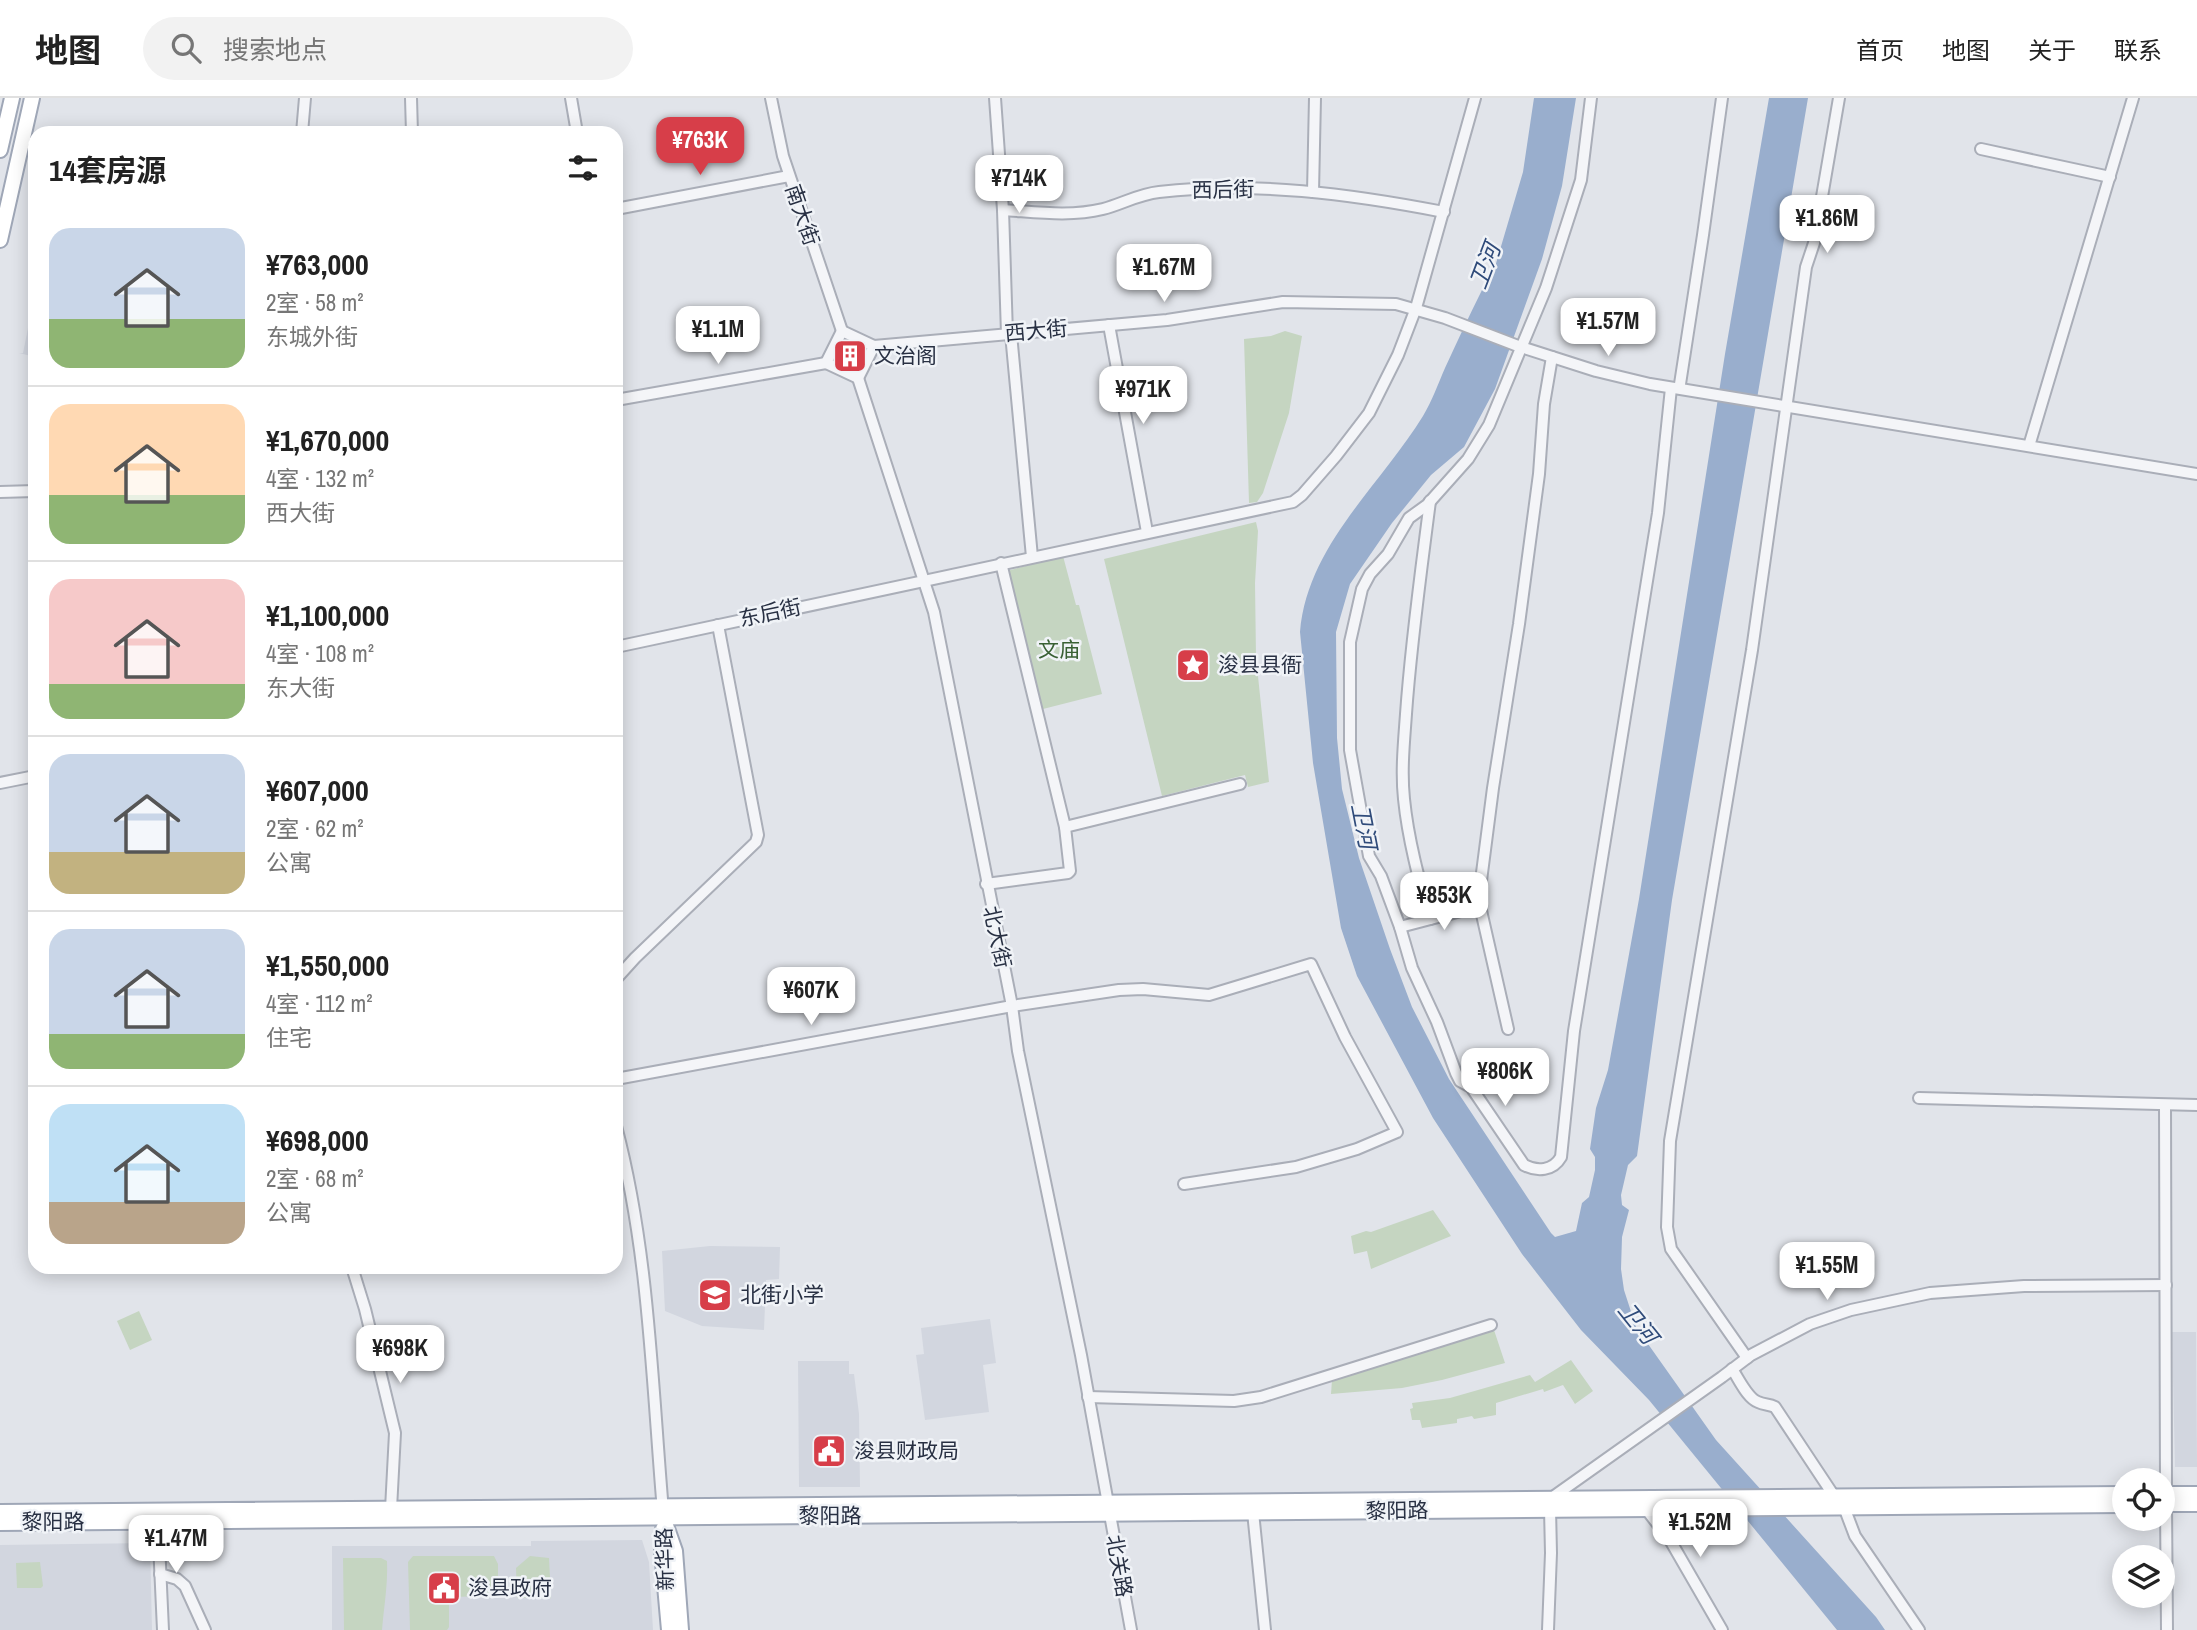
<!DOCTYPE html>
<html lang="zh">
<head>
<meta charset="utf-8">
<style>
	body { margin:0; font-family:"Archivo Narrow","Noto Sans SC",sans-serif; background:#f2f2f2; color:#222; height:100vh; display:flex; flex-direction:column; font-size:26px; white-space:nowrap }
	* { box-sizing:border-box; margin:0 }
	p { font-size:23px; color:#767676 }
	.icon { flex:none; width:38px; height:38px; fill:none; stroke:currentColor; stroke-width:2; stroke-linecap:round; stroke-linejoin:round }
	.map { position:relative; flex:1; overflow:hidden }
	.sheet { position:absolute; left:28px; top:28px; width:595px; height:1148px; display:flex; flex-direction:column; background:#fff; border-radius:21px; box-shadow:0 4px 18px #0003 }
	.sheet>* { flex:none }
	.controls { position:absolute; left:2112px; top:1370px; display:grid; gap:14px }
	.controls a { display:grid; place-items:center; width:63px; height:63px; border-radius:50%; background:#fff; box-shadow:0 4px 18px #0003; font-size:35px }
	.price { position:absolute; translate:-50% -60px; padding:0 16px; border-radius:14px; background:#fff; color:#222; font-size:23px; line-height:46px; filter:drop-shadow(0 2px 4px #0008) }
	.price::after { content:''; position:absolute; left:50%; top:42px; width:21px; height:16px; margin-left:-10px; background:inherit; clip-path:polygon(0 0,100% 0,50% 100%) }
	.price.active { background:#d73e49; color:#fff }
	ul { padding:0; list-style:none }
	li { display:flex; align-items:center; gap:21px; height:175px; padding:0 21px }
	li+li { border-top:2px solid #e0e0e0 }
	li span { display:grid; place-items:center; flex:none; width:196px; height:140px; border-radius:21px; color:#555 }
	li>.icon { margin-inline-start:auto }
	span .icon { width:84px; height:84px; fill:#fffc; stroke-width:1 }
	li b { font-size:30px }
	h2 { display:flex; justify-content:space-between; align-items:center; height:84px; padding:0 21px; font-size:30px }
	header { display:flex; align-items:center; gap:42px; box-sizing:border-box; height:98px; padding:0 35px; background:#fff; border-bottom:2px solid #e0e0e0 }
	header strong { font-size:33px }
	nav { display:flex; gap:38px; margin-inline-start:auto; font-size:24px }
	.search { width:490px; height:63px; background:#f2f2f2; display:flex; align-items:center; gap:18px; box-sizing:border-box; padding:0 24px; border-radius:38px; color:#767676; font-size:26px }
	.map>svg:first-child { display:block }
</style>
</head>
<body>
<header>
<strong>地图</strong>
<div class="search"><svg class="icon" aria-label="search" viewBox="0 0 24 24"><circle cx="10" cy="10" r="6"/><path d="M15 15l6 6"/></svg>搜索地点</div>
<nav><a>首页</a><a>地图</a><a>关于</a><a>联系</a></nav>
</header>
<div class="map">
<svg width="2197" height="1532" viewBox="0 0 2197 1532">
	<rect width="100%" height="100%" fill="#e1e4ea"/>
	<!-- built -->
	<g fill="#d2d6df">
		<path d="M33,167H35V259L19,255H23L35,195L28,193Z"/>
		<path d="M710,1148L780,1149L779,1181L766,1182L764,1232L702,1228L665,1213L662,1153Z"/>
		<path d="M990,1221L996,1265L983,1267L989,1314L925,1322L916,1257L924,1256L921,1230Z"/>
		<path d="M2172,1234H2196L2197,1369H2175Z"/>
		<path d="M798,1263H849V1276H854L859,1316L860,1389H799Z"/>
		<path d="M642,1442L649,1464L653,1532H332V1448H531V1443Z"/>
		<path d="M150,1445L152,1532H0V1447Z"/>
	</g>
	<!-- green -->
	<g fill="#c5d5c1">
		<path d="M1285,233L1302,238L1289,315L1263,395L1257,404L1249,405L1244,241L1271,238Z"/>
		<path d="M1256,424L1258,433L1255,485L1256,559L1269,684L1248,689L1245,677L1162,698L1104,461Z"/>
		<path d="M1063,458L1076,507H1079L1102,596L1043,611L1007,473Z"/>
		<path d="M1433,1112L1451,1138L1371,1171L1367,1153L1354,1156L1351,1138L1366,1133L1371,1134Z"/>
		<path d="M139,1213L152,1242L130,1252L117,1223Z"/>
		<path d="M1494,1232L1505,1265L1442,1282L1402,1290L1331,1296L1332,1282Z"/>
		<path d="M1571,1262L1593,1293L1575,1306L1563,1287L1544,1294L1543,1291L1496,1305V1317L1474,1321L1472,1318L1457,1321V1325L1422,1330L1420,1322H1412L1410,1311L1413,1310L1412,1305L1450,1300L1530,1277L1535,1284Z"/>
		<path d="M413,1458H494L498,1466V1496L492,1498L449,1499V1529L447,1532H410L408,1464Z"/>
		<path d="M530,1458L549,1460L551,1500H517L516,1470Z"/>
		<path d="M343,1460H381L387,1463C388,1487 384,1508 382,1532H344Z"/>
		<path d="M40,1464L43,1488L41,1490H17L16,1465Z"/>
	</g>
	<!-- water -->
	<path fill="#99aecd" d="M1534,0H1576L1562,88L1542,161L1495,291L1464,349L1431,377L1392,425L1350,486L1336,534L1337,640L1342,691L1359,760L1390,851L1412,909L1449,981L1551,1135L1555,1139L1576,1133L1582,1105L1589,1099L1595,1072V1059L1590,1051L1596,1010L1608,972L1639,801L1725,256L1769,0H1808L1672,802L1637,1058L1628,1067L1621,1097L1622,1107L1629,1112L1622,1139L1621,1171L1624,1192L1636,1229L1716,1342L1876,1519L1885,1532H1837L1649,1302L1581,1232L1522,1156L1433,1020L1357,878L1341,830L1313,665L1300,534C1307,448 1380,388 1423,318C1432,303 1438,286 1445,270C1457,244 1469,218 1482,192L1492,179L1523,74Z"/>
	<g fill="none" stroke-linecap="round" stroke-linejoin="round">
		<!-- minor casing -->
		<g stroke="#aaaeb8" stroke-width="14">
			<g id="minor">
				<path d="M411,0L412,35"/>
				<path d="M571,0L577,35"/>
				<path d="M771,0L783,58L842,233"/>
				<path d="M995,0L1003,112L1007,236"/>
				<path d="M1591,0L1581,82L1546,190L1489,327L1468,361L1427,407L1409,420L1388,456L1370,476L1362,491L1350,544V652L1369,758L1381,778L1400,829L1412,870L1437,924L1456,975L1460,983L1471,989L1524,1067C1537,1074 1553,1073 1561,1059L1574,933L1658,415L1671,290"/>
				<path d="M302,35L305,0"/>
				<path d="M1981,51L2110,79"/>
				<path d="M1313,94L1315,0"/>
				<path d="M616,111L789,78"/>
				<path d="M1003,112C1036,114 1070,119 1103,111C1122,106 1139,96 1159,94C1254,83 1351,96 1444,114"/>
				<path d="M1109,227L1147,434"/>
				<path d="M842,233L874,248L858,280L826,265Z"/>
				<path d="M1011,236L1032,459"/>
				<path d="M874,248L1167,222L1283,204L1396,206L1445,220L1518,248L1596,273L1650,286L2197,376"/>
				<path d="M858,280L934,514L1012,908L1018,953L1081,1257L1131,1532"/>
				<path d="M1680,286L1703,137L1722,0"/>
				<path d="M616,302L826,265"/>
				<path d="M2029,348L2133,0"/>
				<path d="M0,394L35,393"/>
				<path d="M1430,403C1421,474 1411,544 1406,616C1404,644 1401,673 1404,701C1408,741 1419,782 1430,821"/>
				<path d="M1001,465L1065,729"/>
				<path d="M616,549L1293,404L1302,397L1336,358L1369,315L1398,257L1416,210L1475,0"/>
				<path d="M0,685L35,678"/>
				<path d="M986,786L1068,775L1070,773L1065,729L1240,686"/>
				<path d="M1400,829L1480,808"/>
				<path d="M616,881L635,860L756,744L758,737L718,527"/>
				<path d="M1508,931L1480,808L1479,798L1493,690L1519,526L1539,376L1544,306L1552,259"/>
				<path d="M616,981L1012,908L1119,892L1143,891L1209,897L1311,866L1345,939L1397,1034L1357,1051L1296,1069L1184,1086"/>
				<path d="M1919,1000L2197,1007"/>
				<path d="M2165,1007L2166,1396"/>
				<path d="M616,1028C649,1153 652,1285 663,1413"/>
				<path d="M352,1169L365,1211L395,1335L391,1411"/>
				<path d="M1747,1260L1671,1151L1667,1129L1670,1043L1752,552L1806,169L1814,145L1839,0"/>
				<path d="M1732,1271C1739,1281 1747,1300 1758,1304C1764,1307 1769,1306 1775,1309L1834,1398"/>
				<path d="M1088,1299L1234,1303L1261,1299L1491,1227"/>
				<path d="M1550,1401L1722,1279L1751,1257L1810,1226L1851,1212L1930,1195L2024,1188L2166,1187"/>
				<path d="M2166,1406L2167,1532"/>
				<path d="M1844,1409L1855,1438L1919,1532"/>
				<path d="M1646,1411L1670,1442L1722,1532"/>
				<path d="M1253,1414L1265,1532"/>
				<path d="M158,1423L163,1532"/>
				<path d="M160,1476L177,1481L185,1488L205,1532"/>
				<path d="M1548,1532L1551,1455L1550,1411"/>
			</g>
		</g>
		<!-- major casing -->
		<g stroke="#9fa7b7" stroke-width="18">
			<g id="major">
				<path d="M0,52L12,0"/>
				<path d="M0,142L32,0"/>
				<path d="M2163,1396H2197"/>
				<path d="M2163,1406H2197"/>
				<path d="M0,1414L2124,1396"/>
				<path d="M663,1419L675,1453L681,1532"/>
				<path d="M0,1425L2124,1407"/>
				<path d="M663,1431L662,1454L669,1532"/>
			</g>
		</g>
		<!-- minor -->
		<use href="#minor" stroke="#f4f5f8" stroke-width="10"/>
		<!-- major -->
		<use href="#major" stroke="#fff" stroke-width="14"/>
	</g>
	<!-- icons -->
	<defs>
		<g id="building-square" transform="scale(1.75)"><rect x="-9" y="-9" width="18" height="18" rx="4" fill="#d73e49" stroke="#f0f3f7"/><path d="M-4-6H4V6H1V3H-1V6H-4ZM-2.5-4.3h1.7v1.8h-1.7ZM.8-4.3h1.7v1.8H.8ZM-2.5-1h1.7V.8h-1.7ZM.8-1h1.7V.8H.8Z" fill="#fff"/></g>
		<g id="sight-square" transform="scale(1.75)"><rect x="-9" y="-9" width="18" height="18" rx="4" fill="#d73e49" stroke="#f0f3f7"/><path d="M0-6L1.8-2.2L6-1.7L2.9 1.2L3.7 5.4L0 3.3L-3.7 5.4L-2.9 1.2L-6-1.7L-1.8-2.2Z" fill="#fff"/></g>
		<g id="school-square" transform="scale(1.75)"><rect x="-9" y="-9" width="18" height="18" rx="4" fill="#d73e49" stroke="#f0f3f7"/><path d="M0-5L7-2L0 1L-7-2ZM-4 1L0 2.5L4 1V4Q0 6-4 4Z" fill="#fff"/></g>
		<g id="civic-square" transform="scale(1.75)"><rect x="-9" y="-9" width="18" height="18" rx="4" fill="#d73e49" stroke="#f0f3f7"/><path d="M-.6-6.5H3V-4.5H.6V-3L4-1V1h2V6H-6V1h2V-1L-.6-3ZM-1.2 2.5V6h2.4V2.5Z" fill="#fff"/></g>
	</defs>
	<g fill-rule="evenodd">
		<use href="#building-square" x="850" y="258"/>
		<use href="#sight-square" x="1193" y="567"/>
		<use href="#school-square" x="715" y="1197"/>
		<use href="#civic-square" x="829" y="1353"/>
		<use href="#civic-square" x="444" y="1490"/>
	</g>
	<g text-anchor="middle" stroke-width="5" stroke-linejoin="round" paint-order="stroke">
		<!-- street labels -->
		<g font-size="21" fill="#283043" stroke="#f0f3f7">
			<text transform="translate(1223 92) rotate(-1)" y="7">西后街</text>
			<text transform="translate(802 117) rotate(71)" y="7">南大街</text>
			<text transform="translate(1036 233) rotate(-5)" y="7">西大街</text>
			<text transform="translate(770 515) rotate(-12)" y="7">东后街</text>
			<text transform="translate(997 839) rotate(78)" y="7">北大街</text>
			<text transform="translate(1397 1413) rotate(-1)" y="7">黎阳路</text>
			<text x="830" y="1425">黎阳路</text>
			<text x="53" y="1431">黎阳路</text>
			<text transform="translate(665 1461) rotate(-92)" y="7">新华路</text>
			<text transform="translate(1119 1468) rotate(80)" y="7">北关路</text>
		</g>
		<!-- poi labels -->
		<g font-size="21" fill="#283043" stroke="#f0f3f7" text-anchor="start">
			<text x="874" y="265">文治阁</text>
			<text x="1218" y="574">浚县县衙</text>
			<text x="740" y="1204">北街小学</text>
			<text x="854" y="1360">浚县财政局</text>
			<text x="468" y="1497">浚县政府</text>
		</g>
		<!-- park labels -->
		<g font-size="21" fill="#396034" stroke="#f0f3f7">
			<text x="1059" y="559">文庙</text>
		</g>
		<!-- water labels -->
		<g font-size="23" font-style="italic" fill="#2f4b7a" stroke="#f0f3f7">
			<text transform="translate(1485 168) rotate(-69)" y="8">卫河</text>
			<text transform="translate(1364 728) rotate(79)" y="8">卫河</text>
			<text transform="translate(1638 1225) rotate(51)" y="8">卫河</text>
		</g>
	</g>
</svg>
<div class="controls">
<a><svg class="icon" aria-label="locate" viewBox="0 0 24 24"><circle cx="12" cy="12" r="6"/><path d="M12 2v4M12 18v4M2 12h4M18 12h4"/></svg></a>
<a><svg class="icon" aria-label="layers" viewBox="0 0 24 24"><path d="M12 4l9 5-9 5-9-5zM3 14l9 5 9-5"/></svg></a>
</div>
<b class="price active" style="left:700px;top:79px">¥763K</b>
<b class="price" style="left:1019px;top:117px">¥714K</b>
<b class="price" style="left:1827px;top:157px">¥1.86M</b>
<b class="price" style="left:1164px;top:206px">¥1.67M</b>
<b class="price" style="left:1608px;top:260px">¥1.57M</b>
<b class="price" style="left:718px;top:268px">¥1.1M</b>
<b class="price" style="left:1143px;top:328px">¥971K</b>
<b class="price" style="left:1444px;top:834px">¥853K</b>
<b class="price" style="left:811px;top:929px">¥607K</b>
<b class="price" style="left:1505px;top:1010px">¥806K</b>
<b class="price" style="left:1827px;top:1204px">¥1.55M</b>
<b class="price" style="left:400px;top:1287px">¥698K</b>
<b class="price" style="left:1700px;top:1461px">¥1.52M</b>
<b class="price" style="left:176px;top:1477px">¥1.47M</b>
<section class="sheet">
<h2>14套房源<svg class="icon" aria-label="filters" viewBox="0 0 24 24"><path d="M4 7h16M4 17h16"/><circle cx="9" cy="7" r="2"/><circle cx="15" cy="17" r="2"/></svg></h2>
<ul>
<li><span style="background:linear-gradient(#c9d6e8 65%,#8fb573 0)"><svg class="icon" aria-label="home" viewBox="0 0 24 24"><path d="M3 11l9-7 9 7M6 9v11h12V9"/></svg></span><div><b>¥763,000</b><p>2室 · 58 m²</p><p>东城外街</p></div></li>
<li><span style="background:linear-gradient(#ffd9b3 65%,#8fb573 0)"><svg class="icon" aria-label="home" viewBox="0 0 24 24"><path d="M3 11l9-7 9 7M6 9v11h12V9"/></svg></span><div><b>¥1,670,000</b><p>4室 · 132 m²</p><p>西大街</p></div></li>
<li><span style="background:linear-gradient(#f6c9c9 75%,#8fb573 0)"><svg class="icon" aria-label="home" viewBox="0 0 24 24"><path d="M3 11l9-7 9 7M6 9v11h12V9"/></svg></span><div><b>¥1,100,000</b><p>4室 · 108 m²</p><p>东大街</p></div></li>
<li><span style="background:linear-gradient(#c9d6e8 70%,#c2b280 0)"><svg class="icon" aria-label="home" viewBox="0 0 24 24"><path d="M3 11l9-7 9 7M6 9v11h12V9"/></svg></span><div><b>¥607,000</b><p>2室 · 62 m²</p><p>公寓</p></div></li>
<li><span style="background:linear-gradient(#c9d6e8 75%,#8fb573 0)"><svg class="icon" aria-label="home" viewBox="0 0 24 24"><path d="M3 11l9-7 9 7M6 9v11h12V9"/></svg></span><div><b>¥1,550,000</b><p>4室 · 112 m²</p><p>住宅</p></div></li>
<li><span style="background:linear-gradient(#bfe0f5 70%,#b9a48a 0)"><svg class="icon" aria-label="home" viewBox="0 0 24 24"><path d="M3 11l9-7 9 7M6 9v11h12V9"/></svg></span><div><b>¥698,000</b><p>2室 · 68 m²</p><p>公寓</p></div></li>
</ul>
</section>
</div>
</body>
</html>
